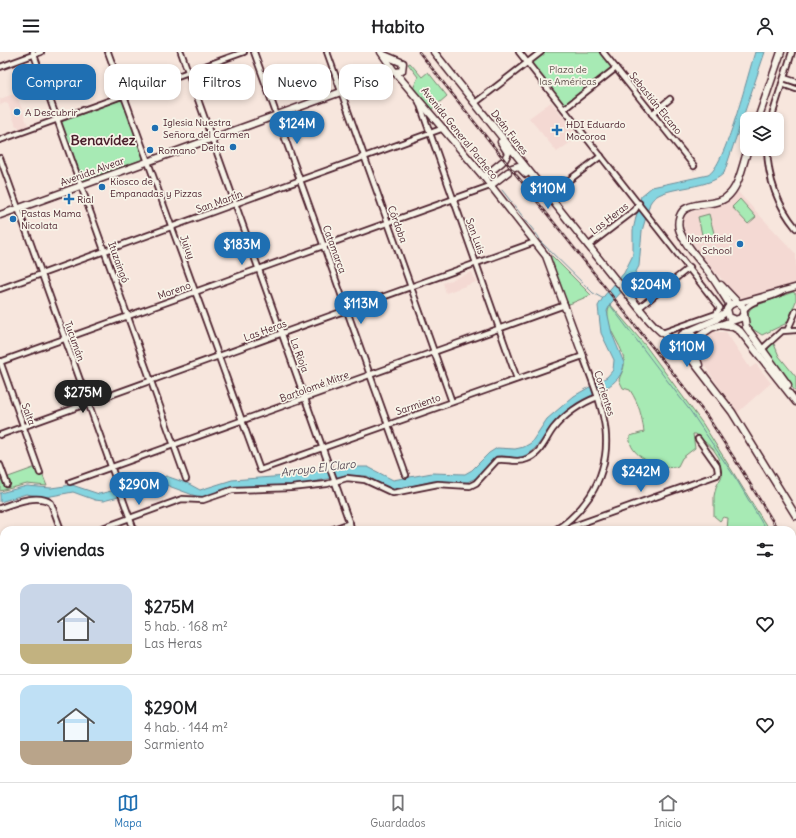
<!DOCTYPE html>
<html lang="es">
<head>
<meta charset="utf-8">
<style>
	body { margin:0; font-family:Delius,sans-serif; background:#f6f6f6; color:#202124; height:100vh; display:flex; flex-direction:column; font-size:15px; white-space:nowrap }
	* { box-sizing:border-box; margin:0 }
	p { font-size:13px; color:#757577 }
	.icon { flex:none; width:22px; height:22px; fill:none; stroke:currentColor; stroke-width:2; stroke-linecap:round; stroke-linejoin:round }
	.map { position:relative; flex:1; overflow:hidden }
	.panel { position:absolute; left:0px; top:474px; width:796px; height:256px; display:flex; flex-direction:column; background:#fff; border-radius:12px 12px 0 0; box-shadow:0 2px 6px #0003 }
	.panel>* { flex:none }
	.hud { position:absolute; left:12px; top:12px; width:400px; height:36px; display:flex; gap:8px }
	.fabs { position:absolute; left:740px; top:60px; display:grid; gap:8px }
	.fabs a { display:grid; place-items:center; width:44px; height:44px; border-radius:8px; background:#fff; box-shadow:0 2px 6px #0003; font-size:20px }
	.price { position:absolute; translate:-50% -34px; padding:0 9px; border-radius:14px; background:#1f6fb2; color:#fff; font-size:13px; line-height:26px; filter:drop-shadow(0 1px 2px #0008) }
	.price::after { content:''; position:absolute; left:50%; top:24px; width:12px; height:9px; margin-left:-6px; background:inherit; clip-path:polygon(0 0,100% 0,50% 100%) }
	.price.selected { background:#222; color:#fff }
	ul { padding:0; list-style:none }
	li { display:flex; align-items:center; gap:12px; height:100px; padding:0 20px }
	li+li { border-top:1px solid #e0e0e0 }
	li span { display:grid; place-items:center; flex:none; width:112px; height:80px; border-radius:12px; color:#555 }
	li>.icon { margin-inline-start:auto }
	span .icon { width:48px; height:48px; fill:#fffc; stroke-width:1 }
	li b { font-size:17px }
	h2 { display:flex; justify-content:space-between; align-items:center; height:48px; padding:0 20px; font-size:17px }
	.tag { padding:0 14px; border-radius:12px; background:#fff; box-shadow:0 2px 6px #0003; font-size:14px; line-height:36px }
	.tag.selected { background:#1f6fb2; color:#fff }
	header { display:flex; justify-content:space-between; align-items:center; height:52px; padding:0 20px; background:#fff; font-size:18px; font-weight:700 }
	.tab-bar { display:flex; justify-content:space-around; align-items:center; height:56px; border-top:1px solid #e0e0e0; background:#fff; font-size:11px; color:#757577 }
	.tab-bar a { display:grid; justify-items:center; gap:2px }
	.tab-bar .selected { color:#1f6fb2 }
	.map>svg:first-child { display:block }
</style>
</head>
<body>
<header><svg class="icon" aria-label="menu" viewBox="0 0 24 24"><path d="M4 6h16M4 12h16M4 18h16"/></svg>Habito<svg class="icon" aria-label="person" viewBox="0 0 24 24"><circle cx="12" cy="8" r="4"/><path d="M4 21q1-7 8-7t8 7"/></svg></header>
<div class="map">
<svg width="796" height="730" viewBox="0 0 796 730">
	<rect width="100%" height="100%" fill="#f7e6dd"/>
	<filter id="ink" filterUnits="userSpaceOnUse"><feTurbulence type="fractalNoise" baseFrequency=".025" numOctaves="2"/><feDisplacementMap in="SourceGraphic" scale="8" xChannelSelector="R" yChannelSelector="G"/><feConvolveMatrix kernelMatrix="1 2 1 2 8 2 1 2 1" color-interpolation-filters="sRGB"/></filter>
	<g filter="url(#ink)">
		<!-- built -->
		<g fill="#f4d9d3">
			<path d="M16,41L28,74L19,77L18,74H16L8,52L5,51L0,53V47Z"/>
			<path d="M551,50L579,84L557,100L529,66Z"/>
			<path d="M737,139L796,202V231L747,249L745,246L741,247L713,218L686,182L682,169L684,165L690,160L720,152L731,147Z"/>
			<path d="M472,220L476,230L446,241L443,231Z"/>
			<path d="M711,280H726L750,316L756,312L771,331L737,361L700,307L698,300L699,292Z"/>
		</g>
		<!-- green -->
		<g fill="#a7eab4" stroke="#788470">
			<path d="M544,0H601L613,15L564,53L532,13V10Z"/>
			<path d="M410,11L422,25L428,20L447,44L431,58L413,37L418,25L408,12Z"/>
			<path d="M120,48L124,50L144,107L83,129L61,70Z"/>
			<path d="M740,147L756,165L748,172L732,155Z"/>
			<path d="M709,162L715,185L703,187L698,165Z"/>
			<path d="M552,204L591,243L567,253L549,205Z"/>
			<path d="M793,240L796,242V249L787,271L762,283L751,276L747,269L749,259L752,255Z"/>
			<path d="M610,252L645,293L703,372L769,478H727L728,466L723,465L720,469L714,464V444L716,435L722,424L719,406L713,397L696,382H693L695,396L682,406L678,414C663,421 626,403 630,384L644,380C642,364 639,352 630,338L623,336L619,328C620,323 624,318 624,313C626,292 600,277 610,252Z"/>
			<path d="M774,292L779,304L796,325V340L773,311L767,300L770,293Z"/>
			<path d="M39,414L47,434L27,432L0,439V428Z"/>
			<path d="M795,614H796V730H493L492,727L493,726H792V617Z"/>
		</g>
		<!-- water -->
		<path fill="#85d5e0" stroke="#6d8c98" d="M755,0H765L724,121C706,140 660,132 650,151L642,179L639,214L630,231L611,251L607,259L612,282L624,311C622,335 594,340 577,351C569,357 558,365 552,373C543,384 539,396 526,403C516,409 506,402 496,404L476,426L467,430L433,429L395,438L385,435L367,424H341L294,434L230,436L201,446L166,433L103,449L95,448L73,440L46,445L26,442L0,450V441L27,434L51,436L72,433L99,442L156,428L166,424L189,432L200,438L232,428L286,424L343,415H368L393,428L432,421L465,422L472,418L489,401L497,396L515,397L524,395L531,391L547,367L574,344L607,325L613,318L614,308L601,281L598,254L604,244L624,221L633,203V178L641,144L652,135L708,123C725,115 748,22 755,0Z"/>
		<g fill="none" stroke-linecap="round" stroke-linejoin="round">
			<!-- stream -->
			<g stroke="#6d8c98" stroke-width="1">
				<path d="M502,138L538,184L541,190L593,241L602,246"/>
				<path d="M610,253L691,360L738,430L766,478"/>
				<path d="M792,523L796,530"/>
				<path d="M488,726L489,730"/>
			</g>
			<!-- street casing -->
			<g stroke="#4a1f2b" stroke-width="8">
				<g id="street">
					<path d="M33,0L186,427"/>
					<path d="M108,0L260,418L583,304C601,353 621,394 590,444C581,457 569,470 555,478"/>
					<path d="M181,0L352,478"/>
					<path d="M254,0L406,423"/>
					<path d="M327,0L452,350"/>
					<path d="M519,0L720,256L716,262L662,281"/>
					<path d="M603,0L694,114"/>
					<path d="M0,15L41,0"/>
					<path d="M784,26L796,30"/>
					<path d="M782,32L796,37"/>
					<path d="M419,50L517,327"/>
					<path d="M475,51L541,0"/>
					<path d="M564,57L616,16"/>
					<path d="M652,62L670,47"/>
					<path d="M771,67L792,0"/>
					<path d="M0,88L244,0"/>
					<path d="M767,97C768,126 778,154 796,176"/>
					<path d="M0,106L134,478"/>
					<path d="M548,144L601,104"/>
					<path d="M588,194L635,158L639,151"/>
					<path d="M0,237L444,76"/>
					<path d="M739,251L796,235"/>
					<path d="M640,255L690,215"/>
					<path d="M744,258C752,246 772,247 783,239"/>
					<path d="M788,277L796,259"/>
					<path d="M761,298L782,279L796,278"/>
					<path d="M0,309L40,421"/>
					<path d="M0,310L490,134"/>
					<path d="M0,383L535,190"/>
					<path d="M0,413L7,432"/>
					<path d="M70,430L565,253"/>
					<path d="M0,456C14,451 38,441 51,451L61,478"/>
					<path d="M571,475L717,423L718,420L717,414L698,387"/>
					<path d="M97,478L182,447L203,448L232,438L291,436L327,432L347,426L365,428L393,441L438,432L470,434L476,431L497,408C507,406 517,412 527,407C541,402 545,388 553,377C564,363 581,351 598,345"/>
					<path d="M331,478L350,471"/>
					<path d="M0,513L4,512"/>
					<path d="M0,518L4,530"/>
					<path d="M792,542L796,549"/>
					<path d="M0,597L4,595"/>
					<path d="M792,608L796,607"/>
					<path d="M0,680L4,679"/>
					<path d="M0,724L4,719"/>
					<path d="M75,726L77,730"/>
					<path d="M223,726L224,730"/>
					<path d="M295,726L296,730"/>
					<path d="M369,726L370,730"/>
					<path d="M442,726L444,730"/>
					<path d="M482,726L484,730"/>
					<path d="M158,730L169,726"/>
					<path d="M454,730L465,726"/>
				</g>
			</g>
			<!-- secondary casing -->
			<g stroke="#4a1f2b" stroke-width="9">
				<g id="secondary">
					<path d="M381,0L394,19L484,125L546,204L583,304"/>
					<path d="M434,0L615,227C635,248 652,280 679,291"/>
					<path d="M384,3L403,11L402,19L395,20"/>
					<path d="M758,67L781,0"/>
					<path d="M501,90L508,101L505,107"/>
					<path d="M512,116L518,114L526,122"/>
					<path d="M484,125L502,110"/>
					<path d="M490,134L508,120"/>
					<path d="M0,163L341,40L394,19"/>
					<path d="M721,233L738,251"/>
					<path d="M730,253C723,242 717,232 710,222C701,209 683,191 679,177C677,169 680,159 687,156C701,149 719,155 730,142C740,131 743,111 748,97"/>
					<path d="M744,262L746,275L788,333"/>
					<path d="M719,273L733,275L740,279L796,350"/>
					<circle cx="687" cy="289" r="8"/>
					<path d="M685,281L715,268L727,259"/>
					<path d="M695,287L711,276L741,266C746,260 744,252 736,250L730,253L727,257L729,265L734,267"/>
					<path d="M695,291V302L699,313"/>
					<path d="M682,295L732,360L796,464"/>
				</g>
			</g>
			<!-- street -->
			<use href="#street" stroke="#f7f3e8" stroke-width="4.5"/>
			<!-- secondary -->
			<use href="#secondary" stroke="#f7f3e8" stroke-width="6"/>
			<!-- rail casing -->
			<g stroke="#4a1f2b" stroke-width="2.5">
				<g id="rail">
					<path d="M419,0L707,364L741,417L778,478"/>
					<path d="M792,503L796,510"/>
				</g>
			</g>
			<!-- rail -->
			<use href="#rail" stroke="#f7f3e8" stroke-width="1" stroke-dasharray="3" stroke-linecap="butt"/>
		</g>
	</g>
	<!-- markers -->
	<g fill="#1f6fb2" stroke="#f7f3e8" stroke-width="1.5">
		<circle cx="17" cy="60" r="4"/>
		<circle cx="155" cy="76" r="4"/>
		<path d="M555 72h4v4h4v4h-4v4h-4v-4h-4v-4h4z"/>
		<circle cx="233" cy="95" r="4"/>
		<circle cx="150" cy="98" r="4"/>
		<circle cx="102" cy="135" r="4"/>
		<path d="M67 141h4v4h4v4h-4v4h-4v-4h-4v-4h4z"/>
		<circle cx="13" cy="167" r="4"/>
		<circle cx="740" cy="192" r="4"/>
	</g>
	<g text-anchor="middle" stroke-width="3.5" stroke-linejoin="round" paint-order="stroke">
		<!-- park labels -->
		<g font-size="10" fill="#61524d" stroke="#f7f3e8">
			<text x="568" y="21">Plaza de<tspan x="568" dy="12">las Américas</tspan></text>
		</g>
		<!-- street labels -->
		<g font-size="10" fill="#4a1f2b" stroke="#f7f3e8">
			<text transform="translate(656 51) rotate(51)" y="4">Sebastián Elcano</text>
			<text transform="translate(510 80) rotate(52)" y="4">Deán Funes</text>
			<text transform="translate(460 81) rotate(51)" y="4">Avenida General Pacheco</text>
			<text transform="translate(92 119) rotate(-20)" y="4">Avenida Alvear</text>
			<text transform="translate(219 149) rotate(-20)" y="4">San Martín</text>
			<text transform="translate(609 166) rotate(-38)" y="4">Las Heras</text>
			<text transform="translate(398 172) rotate(70)" y="4">Córdoba</text>
			<text transform="translate(476 184) rotate(70)" y="4">San Luis</text>
			<text transform="translate(188 195) rotate(70)" y="4">Jujuy</text>
			<text transform="translate(335 197) rotate(70)" y="4">Catamarca</text>
			<text transform="translate(119 210) rotate(70)" y="4">Ituzaingó</text>
			<text transform="translate(174 238) rotate(-20)" y="4">Moreno</text>
			<text transform="translate(265 278) rotate(-20)" y="4">Las Heras</text>
			<text transform="translate(75 289) rotate(70)" y="4">Tucumán</text>
			<text transform="translate(300 303) rotate(70)" y="4">La Rioja</text>
			<text transform="translate(314 334) rotate(-20)" y="4">Bartolomé Mitre</text>
			<text transform="translate(605 341) rotate(72)" y="4">Corrientes</text>
			<text transform="translate(418 352) rotate(-19)" y="4">Sarmiento</text>
			<text transform="translate(29 362) rotate(70)" y="4">Salta</text>
		</g>
		<!-- poi labels -->
		<g font-size="10" fill="#4a1f2b" stroke="#f7f3e8" text-anchor="start">
			<text x="25" y="64">A Descubrir</text>
			<text x="163" y="74">Iglesia Nuestra<tspan x="163" dy="12">Señora del Carmen</tspan></text>
			<text x="566" y="76">HDI Eduardo<tspan x="566" dy="12">Mocoroa</tspan></text>
			<text x="225" y="99" text-anchor="end">Delta</text>
			<text x="158" y="102">Romano</text>
			<text x="110" y="133">Kiosco de<tspan x="110" dy="12">Empanadas y Pizzas</tspan></text>
			<text x="77" y="151">Rial</text>
			<text x="21" y="165">Pastas Mama<tspan x="21" dy="12">Nicolata</tspan></text>
			<text x="732" y="190" text-anchor="end">Northfield<tspan x="732" dy="12">School</tspan></text>
		</g>
		<!-- water labels -->
		<g font-size="11" font-style="italic" fill="#594c58" stroke="#f7f3e8">
			<text transform="translate(318 416) rotate(-7)" y="4">Arroyo El Claro</text>
		</g>
		<!-- district labels -->
		<g font-size="14" font-weight="bold" fill="#4a1f2b" stroke="#f7f3e8">
			<text x="103" y="93">Benavídez</text>
		</g>
	</g>
</svg>
<div class="fabs">
<a><svg class="icon" aria-label="layers" viewBox="0 0 24 24"><path d="M12 4l9 5-9 5-9-5zM3 14l9 5 9-5"/></svg></a>
</div>
<b class="price" style="left:297px;top:93px">$124M</b>
<b class="price" style="left:548px;top:158px">$110M</b>
<b class="price" style="left:242px;top:214px">$183M</b>
<b class="price" style="left:651px;top:254px">$204M</b>
<b class="price" style="left:361px;top:273px">$113M</b>
<b class="price" style="left:687px;top:316px">$110M</b>
<b class="price selected" style="left:83px;top:362px">$275M</b>
<b class="price" style="left:641px;top:441px">$242M</b>
<b class="price" style="left:139px;top:454px">$290M</b>
<div class="hud">
<a class="tag selected">Comprar</a>
<a class="tag">Alquilar</a>
<a class="tag">Filtros</a>
<a class="tag">Nuevo</a>
<a class="tag">Piso</a>
</div>
<section class="panel">
<h2>9 viviendas<svg class="icon" aria-label="filters" viewBox="0 0 24 24"><path d="M4 7h16M4 17h16"/><circle cx="9" cy="7" r="2"/><circle cx="15" cy="17" r="2"/></svg></h2>
<ul>
<li><span style="background:linear-gradient(#c9d6e8 75%,#c2b280 0)"><svg class="icon" aria-label="home" viewBox="0 0 24 24"><path d="M3 11l9-7 9 7M6 9v11h12V9"/></svg></span><div><b>$275M</b><p>5 hab. · 168 m²</p><p>Las Heras</p></div><svg class="icon" aria-label="heart" viewBox="0 0 24 24"><path d="M12 20l-8-8c-3-5 5-10 8-4 3-6 11-1 8 4z"/></svg></li>
<li><span style="background:linear-gradient(#bfe0f5 70%,#b9a48a 0)"><svg class="icon" aria-label="home" viewBox="0 0 24 24"><path d="M3 11l9-7 9 7M6 9v11h12V9"/></svg></span><div><b>$290M</b><p>4 hab. · 144 m²</p><p>Sarmiento</p></div><svg class="icon" aria-label="heart" viewBox="0 0 24 24"><path d="M12 20l-8-8c-3-5 5-10 8-4 3-6 11-1 8 4z"/></svg></li>
</ul>
</section>
</div>
<nav class="tab-bar">
<a class="selected"><svg class="icon" aria-label="map" viewBox="0 0 24 24"><path d="M3 6l6-2 6 2 6-2v14l-6 2-6-2-6 2zM9 4v14M15 6v14"/></svg>Mapa</a>
<a><svg class="icon" aria-label="saved" viewBox="0 0 24 24"><path d="M7 4h10v16l-5-4-5 4z"/></svg>Guardados</a>
<a><svg class="icon" aria-label="home" viewBox="0 0 24 24"><path d="M3 11l9-7 9 7M6 9v11h12V9"/></svg>Inicio</a>
</nav>
</body>
</html>
